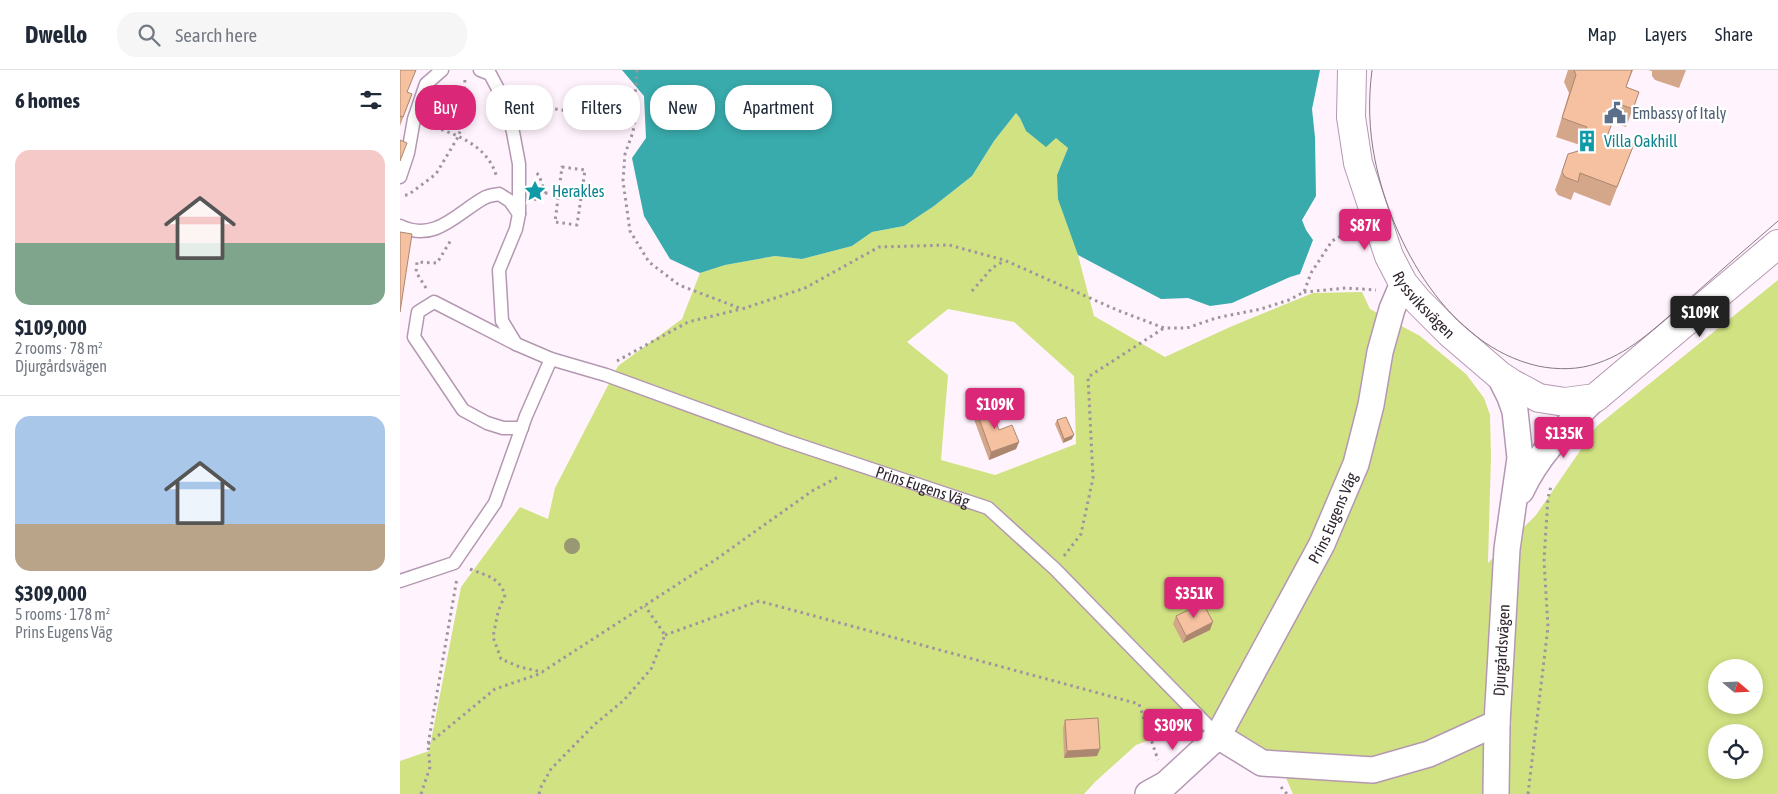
<!DOCTYPE html>
<html lang="en">
<head>
<meta charset="utf-8">
<style>
	body { margin:0; font-family:"Asap Condensed",sans-serif; background:#f6f6f7; color:#1f2937; height:100vh; display:flex; flex-direction:column; font-size:19px; white-space:nowrap }
	* { box-sizing:border-box; margin:0 }
	p { font-size:16px; color:#747a83 }
	.icon { flex:none; width:28px; height:28px; fill:none; stroke:currentColor; stroke-width:2; stroke-linecap:round; stroke-linejoin:round }
	.map { position:relative; flex:1; overflow:hidden }
	.drawer { display:flex; flex-direction:column; background:#fff; width:400px }
	.drawer>* { flex:none }
	.banner { position:absolute; left:15px; top:15px; width:475px; height:45px; display:flex; gap:10px }
	.needle { width:32px; rotate:109deg }
	.controls { position:absolute; left:1308px; top:589px; display:grid; gap:10px }
	.controls a { display:grid; place-items:center; width:55px; height:55px; border-radius:50%; background:#fff; box-shadow:0 2px 8px #0003; font-size:25px }
	.price { position:absolute; translate:-50% -42px; padding:0 11px; border-radius:5px; background:#db2777; color:#fff; font-size:16px; line-height:32px; filter:drop-shadow(0 1px 2px #0008) }
	.price::after { content:''; position:absolute; left:50%; top:30px; width:15px; height:11px; margin-left:-8px; background:inherit; clip-path:polygon(0 0,100% 0,50% 100%) }
	.price.current { background:#222; color:#fff }
	ul { padding:0; list-style:none }
	li { display:grid; align-content:center; gap:10px; height:265px; padding:0 15px }
	li+li { border-top:1px solid #e0e1e3 }
	li span { display:grid; place-items:center; height:155px; border-radius:15px; color:#555 }
	li>.icon { margin-inline-start:auto }
	span .icon { width:90px; height:90px; fill:#fffc; stroke-width:1 }
	li b { font-size:21px }
	h2 { display:flex; justify-content:space-between; align-items:center; height:60px; padding:0 15px; font-size:21px }
	.pill { padding:0 18px; border-radius:20px; background:#fff; box-shadow:0 2px 8px #0003; font-size:18px; line-height:45px }
	.pill.current { background:#db2777; color:#fff }
	header { display:flex; align-items:center; gap:30px; box-sizing:border-box; height:70px; padding:0 25px; background:#fff; border-bottom:1px solid #e0e1e3 }
	header strong { font-size:24px }
	nav { display:flex; gap:28px; margin-inline-start:auto; font-size:18px }
	.search { width:350px; height:45px; background:#f6f6f7; display:flex; align-items:center; gap:12px; box-sizing:border-box; padding:0 18px; border-radius:20px; color:#747a83; font-size:19px }
	main { display:flex; flex:1; min-height:0 }
	.map>svg:first-child { display:block }
</style>
</head>
<body>
<header>
<strong>Dwello</strong>
<div class="search"><svg class="icon" aria-label="search" viewBox="0 0 24 24"><circle cx="10" cy="10" r="6"/><path d="M15 15l6 6"/></svg>Search here</div>
<nav><a>Map</a><a>Layers</a><a>Share</a></nav>
</header>
<main>
<section class="drawer">
<h2>6 homes<svg class="icon" aria-label="filters" viewBox="0 0 24 24"><path d="M4 7h16M4 17h16"/><circle cx="9" cy="7" r="2"/><circle cx="15" cy="17" r="2"/></svg></h2>
<ul>
<li><span style="background:linear-gradient(#f6c9c9 60%,#7fa58c 0)"><svg class="icon" aria-label="home" viewBox="0 0 24 24"><path d="M3 11l9-7 9 7M6 9v11h12V9"/></svg></span><div><b>$109,000</b><p>2 rooms · 78 m²</p><p>Djurgårdsvägen</p></div></li>
<li><span style="background:linear-gradient(#a9c7e8 70%,#b9a48a 0)"><svg class="icon" aria-label="home" viewBox="0 0 24 24"><path d="M3 11l9-7 9 7M6 9v11h12V9"/></svg></span><div><b>$309,000</b><p>5 rooms · 178 m²</p><p>Prins Eugens Väg</p></div></li>
</ul>
</section>
<div class="map">
<svg width="1378" height="724" viewBox="0 0 1378 724">
	<rect width="100%" height="100%" fill="#fff3fe"/>
	<!-- green -->
	<path fill="#d1e282" fill-rule="evenodd" d="M616,43L620,48L626,61L646,76L656,67L668,78L657,105L694,246L765,287L830,257L913,223L962,222L970,239L1020,266L1066,304L1084,328L1090,345L1091,386L1088,493L1136,445L1197,356L1378,210V724H893L876,685L793,654L736,675L695,712L684,724H0V691L29,681L61,517L120,437L148,449L155,418L218,296L282,249L300,203L325,195L375,186L402,189L452,176L472,162L504,156L534,136L572,106L594,71ZM548,239L614,252L674,306L676,374L595,405L541,390L548,305L507,272ZM1316,598H1354V635H1316ZM1316,662H1354V700H1316Z"/>
	<!-- water -->
	<path fill="#39abac" d="M222,0H920L912,39L915,67L916,126L902,150L906,160L913,170L900,204L890,207L832,233L810,236L788,228L761,229L678,185L658,129L657,105L668,78L656,68L646,77L626,61L620,48L616,43L594,71L572,106L534,136L504,156L472,162L452,176L402,189L375,186L325,195L300,203L270,189L244,146L232,88L246,68L244,26Z"/>
	<g fill="none" stroke-linecap="round" stroke-linejoin="round">
		<!-- lane casing -->
		<g stroke="#b498b2" stroke-width="15">
			<g id="lane">
				<path id="s1" d="M80,0L90,4L105,32L113,62L119,94V144L116,159L99,200L102,251L116,274L151,289L206,305L384,370L588,438L655,499L818,666"/>
				<path d="M0,107L8,83L14,49L26,14L42,0"/>
				<path d="M0,156C35,173 57,143 84,128C89,125 95,125 99,124L110,131L119,144"/>
				<path d="M116,274L34,232L18,242L14,267L63,340L87,353L103,358H122"/>
				<path d="M0,511L54,493L95,433L126,346L151,289"/>
			</g>
		</g>
		<!-- street casing -->
		<g stroke="#b498b2" stroke-width="28">
			<g id="street">
				<path d="M1121,421C1138,384 1166,357 1195,328"/>
				<path d="M818,666L862,693L973,700L1029,684L1097,653"/>
				<path id="s2" d="M748,724L766,714L818,666L922,474L956,394L971,335L980,282L992,239L1003,213"/>
				<path id="s3" d="M1096,724L1097,653L1107,479L1120,388L1115,341L1110,327L1099,305"/>
			</g>
		</g>
		<!-- secondary casing -->
		<g stroke="#b498b2" stroke-width="30">
			<g id="secondary">
				<path id="s4" d="M952,0L951,47L958,93L989,186L1003,213L1018,231L1050,263L1099,305L1111,313L1139,328L1165,332L1195,328L1378,174"/>
			</g>
		</g>
		<!-- path -->
		<g stroke="#a0949f" stroke-width="3" stroke-dasharray="2.5 4" stroke-linecap="butt">
			<path d="M237,0L234,38L235,48L233,62L225,84L223,111L230,161L249,192L279,215L342,239L405,218L479,177L549,175L604,190L717,240L764,258H787L816,248L861,239L889,230L904,222L911,203L932,171L955,158"/>
			<path d="M123,34L208,47L235,48"/>
			<path d="M29,55C59,66 88,75 97,108"/>
			<path d="M162,97L185,100L177,155L155,152Z"/>
			<path d="M145,123L181,128"/>
			<path d="M5,125H8L36,104L58,67L63,53L65,8"/>
			<path d="M134,130L145,123L139,105L135,102"/>
			<path d="M26,218L16,202L17,192L37,193L51,170"/>
			<path d="M572,221L592,198L604,191"/>
			<path d="M904,222L946,218L976,220"/>
			<path d="M217,291L288,252L341,239"/>
			<path d="M664,486L681,464L693,408L688,307L764,258"/>
			<path d="M70,499C87,506 99,507 105,525L98,542L93,567L101,589L120,597L142,602L315,490L412,421L440,406"/>
			<path d="M265,565L359,531L739,634L758,690"/>
			<path d="M28,674L95,619L142,603"/>
			<path d="M881,717L887,724"/>
			<path d="M21,724L30,697L28,675L57,508"/>
			<path d="M139,724L141,717L151,699L194,655L224,630L251,599L265,565L245,536"/>
			<path d="M1128,724L1148,557L1144,490L1148,428L1151,416"/>
		</g>
		<!-- lane -->
		<use href="#lane" stroke="#fff" stroke-width="12"/>
		<!-- street -->
		<use href="#street" stroke="#fff" stroke-width="25"/>
		<!-- secondary -->
		<use href="#secondary" stroke="#fff" stroke-width="28"/>
		<!-- tram -->
		<path stroke="#867a85" stroke-width="1" d="M972,0C968,31 969,60 975,90C992,174 1049,276 1138,296C1157,300 1179,300 1198,293C1234,281 1261,252 1290,228C1319,202 1349,176 1378,151"/>
	</g>
	<!-- trees -->
	<circle fill="#989872" cx="172" cy="476" r="8"/>
	<!-- wall -->
	<g fill="#d4a68a">
		<path d="M0,0L7,22L12,24L0,56Z"/>
		<path d="M1168,0H1233L1226,17L1239,22L1226,57L1212,52L1208,64L1234,74L1210,136L1174,122L1171,130L1158,125L1155,120L1168,84L1178,81L1180,75L1156,67L1169,23L1164,12Z"/>
		<path d="M1248,0H1286L1279,18L1255,10L1252,6V1Z"/>
		<path d="M575,337L599,360L619,372L616,379L589,390L572,344Z"/>
		<path d="M657,350L672,369L663,373L655,354Z"/>
		<path d="M776,546L810,560L783,573L773,554Z"/>
		<path d="M665,650L697,686L664,688L663,658Z"/>
	</g>
	<!-- shaded-wall -->
	<g fill="#ac8770">
		<path d="M674,365L672,369L663,373L664,369Z"/>
		<path d="M619,372L616,379L589,390L591,382Z"/>
		<path d="M813,552L810,560L783,573L786,566Z"/>
		<path d="M700,679L697,686L664,688L667,681Z"/>
	</g>
	<!-- building -->
	<g fill="#f6c1a0" stroke="#ac8770">
		<path d="M0,0H16L7,22L12,24L3,47L0,46Z"/>
		<path d="M1174,0H1232L1226,17L1239,22L1233,39L1219,34L1208,64L1234,74L1217,117L1180,103L1178,112L1165,107L1162,102L1168,84L1178,81L1187,57L1162,48L1176,5Z"/>
		<path d="M0,70L7,73L0,91Z"/>
		<path d="M0,162L12,164L0,242Z"/>
		<path d="M588,332L599,360L612,355L619,372L591,382L575,337Z"/>
		<path d="M666,347L674,365L664,369L657,350Z"/>
		<path d="M803,533L813,552L786,566L776,546Z"/>
		<path d="M698,648L700,679L667,681L665,650Z"/>
	</g>
	<!-- icons -->
	<defs>
		<g id="civic-bare" transform="scale(1.725)"><path d="M-.6-6.5H3V-4.5H.6V-3L4-1V1h2V6H-6V1h2V-1L-.6-3ZM-1.2 2.5V6h2.4V2.5Z" fill="#5c6f8a" stroke="#fff" stroke-width="2.5" paint-order="stroke"/></g>
		<g id="building-bare" transform="scale(1.725)"><path d="M-4-6H4V6H1V3H-1V6H-4ZM-2.5-4.3h1.7v1.8h-1.7ZM.8-4.3h1.7v1.8H.8ZM-2.5-1h1.7V.8h-1.7ZM.8-1h1.7V.8H.8Z" fill="#0f9aa8" stroke="#fff" stroke-width="2.5" paint-order="stroke"/></g>
		<g id="sight-bare" transform="scale(1.725)"><path d="M0-6L1.8-2.2L6-1.7L2.9 1.2L3.7 5.4L0 3.3L-3.7 5.4L-2.9 1.2L-6-1.7L-1.8-2.2Z" fill="#0f9aa8" stroke="#fff" stroke-width="2.5" paint-order="stroke"/></g>
	</defs>
	<g fill-rule="evenodd">
		<use href="#civic-bare" x="1215" y="43"/>
		<use href="#building-bare" x="1187" y="71"/>
		<use href="#sight-bare" x="135" y="121"/>
	</g>
	<g text-anchor="middle" stroke-width="4.5" stroke-linejoin="round" paint-order="stroke">
		<!-- service labels -->
		<g font-size="16" fill="#4e5e75" stroke="#fff" text-anchor="start">
			<text x="1232" y="49">Embassy of Italy</text>
		</g>
		<!-- culture labels -->
		<g font-size="16" fill="#0d838f" stroke="#fff" text-anchor="start">
			<text x="1204" y="77">Villa Oakhill</text>
			<text x="152" y="127">Herakles</text>
		</g>
		<!-- street labels -->
		<g font-size="16" fill="#322731" stroke="#fff">
			<text dy="6" stroke="none"><textPath href="#s4" startOffset="252">Ryssviksvägen</textPath></text>
			<text dy="6" stroke="none"><textPath href="#s1" startOffset="725">Prins Eugens Väg</textPath></text>
			<text dy="6" stroke="none"><textPath href="#s2" startOffset="338">Prins Eugens Väg</textPath></text>
			<text dy="6" stroke="none"><textPath href="#s3" startOffset="144">Djurgårdsvägen</textPath></text>
		</g>
	</g>
</svg>
<div class="controls">
<a><svg class="needle" viewBox="-14 -14 28 28"><path d="M0-13l5 13h-10z" fill="#e53935"/><path d="M0 13l5-13h-10z" fill="#747a83"/></svg></a>
<a><svg class="icon" aria-label="locate" viewBox="0 0 24 24"><circle cx="12" cy="12" r="6"/><path d="M12 2v4M12 18v4M2 12h4M18 12h4"/></svg></a>
</div>
<b class="price" style="left:965px;top:181px">$87K</b>
<b class="price current" style="left:1300px;top:268px">$109K</b>
<b class="price" style="left:595px;top:360px">$109K</b>
<b class="price" style="left:1164px;top:389px">$135K</b>
<b class="price" style="left:794px;top:549px">$351K</b>
<b class="price" style="left:773px;top:681px">$309K</b>
<div class="banner">
<a class="pill current">Buy</a>
<a class="pill">Rent</a>
<a class="pill">Filters</a>
<a class="pill">New</a>
<a class="pill">Apartment</a>
</div>
</div>
</main>
</body>
</html>
